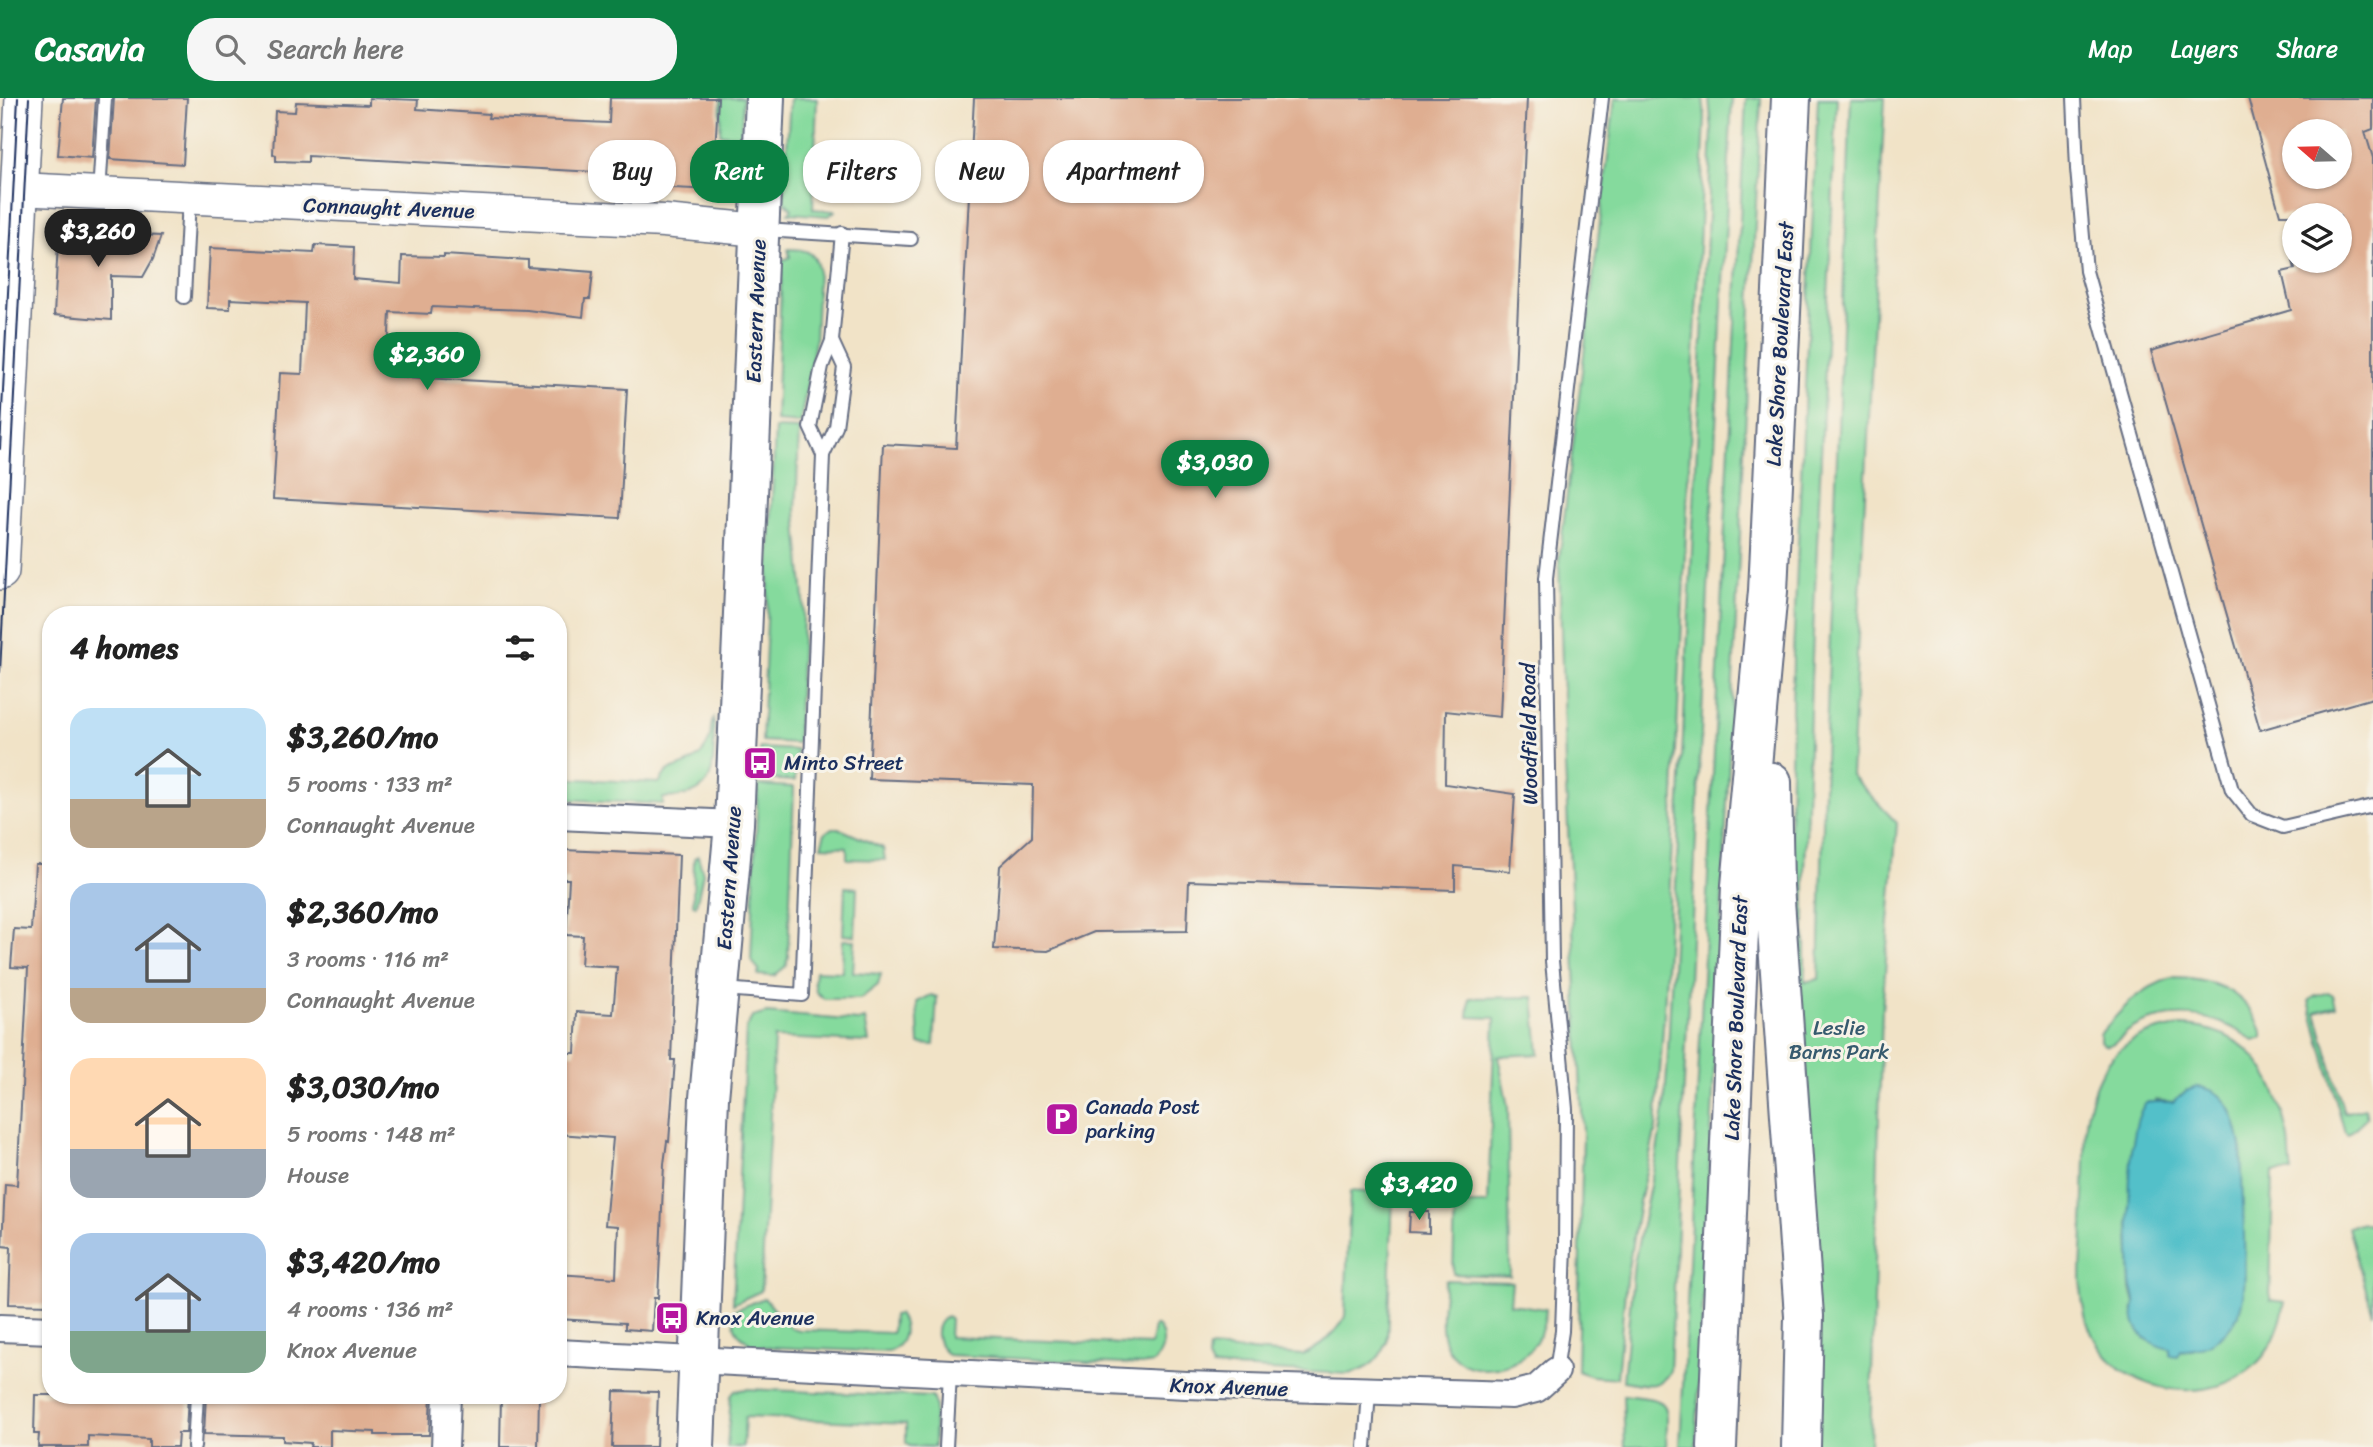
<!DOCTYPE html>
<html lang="en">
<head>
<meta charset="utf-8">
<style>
	body { margin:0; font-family:Sriracha,sans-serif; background:#f6f6f6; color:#222; height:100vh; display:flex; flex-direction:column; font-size:26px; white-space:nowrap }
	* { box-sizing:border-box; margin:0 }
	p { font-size:23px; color:#767676 }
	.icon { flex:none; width:38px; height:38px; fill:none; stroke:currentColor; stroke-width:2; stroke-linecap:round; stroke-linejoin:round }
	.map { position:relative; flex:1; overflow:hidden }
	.drawer { position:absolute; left:42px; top:508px; width:525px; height:798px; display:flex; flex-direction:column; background:#fff; border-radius:28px; box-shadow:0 2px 5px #0004 }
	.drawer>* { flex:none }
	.guide { position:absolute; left:588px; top:42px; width:665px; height:63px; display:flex; gap:14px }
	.needle { width:46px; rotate:290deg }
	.controls { position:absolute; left:2282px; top:21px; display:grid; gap:14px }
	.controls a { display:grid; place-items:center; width:70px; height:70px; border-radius:50%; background:#fff; box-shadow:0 2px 5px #0004; font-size:35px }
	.price { position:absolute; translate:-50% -60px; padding:0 16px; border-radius:24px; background:#0b8043; color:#fff; font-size:23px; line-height:46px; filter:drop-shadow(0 2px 4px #0008) }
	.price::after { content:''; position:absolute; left:50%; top:42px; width:21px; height:16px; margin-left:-10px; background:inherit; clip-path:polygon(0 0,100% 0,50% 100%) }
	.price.current { background:#222; color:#fff }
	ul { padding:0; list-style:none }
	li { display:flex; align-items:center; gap:21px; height:175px; padding:0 28px }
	li span { display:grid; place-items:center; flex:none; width:196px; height:140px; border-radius:21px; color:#555 }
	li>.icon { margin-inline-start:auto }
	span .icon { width:84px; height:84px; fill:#fffc; stroke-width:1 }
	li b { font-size:30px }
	h2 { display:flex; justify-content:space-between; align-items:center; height:84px; padding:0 28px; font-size:30px }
	.pill { padding:0 24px; border-radius:28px; background:#fff; box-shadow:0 2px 5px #0004; font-size:24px; line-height:63px }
	.pill.current { background:#0b8043; color:#fff }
	header { display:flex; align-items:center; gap:42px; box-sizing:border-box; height:98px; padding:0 35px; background:#0b8043; color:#fff }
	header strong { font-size:33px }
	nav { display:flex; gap:38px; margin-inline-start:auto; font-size:24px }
	.search { width:490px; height:63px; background:#f6f6f6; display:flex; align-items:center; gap:18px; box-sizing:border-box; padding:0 24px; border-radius:28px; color:#767676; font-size:26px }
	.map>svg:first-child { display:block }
</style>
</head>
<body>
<header>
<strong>Casavia</strong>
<div class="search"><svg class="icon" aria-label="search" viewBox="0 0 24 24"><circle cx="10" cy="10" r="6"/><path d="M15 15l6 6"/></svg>Search here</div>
<nav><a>Map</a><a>Layers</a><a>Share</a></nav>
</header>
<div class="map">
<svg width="2373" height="1349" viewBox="0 0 2373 1349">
	<rect width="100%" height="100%" fill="#f7f3e8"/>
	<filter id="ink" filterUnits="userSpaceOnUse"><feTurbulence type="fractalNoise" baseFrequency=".0143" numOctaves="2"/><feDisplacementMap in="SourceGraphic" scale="14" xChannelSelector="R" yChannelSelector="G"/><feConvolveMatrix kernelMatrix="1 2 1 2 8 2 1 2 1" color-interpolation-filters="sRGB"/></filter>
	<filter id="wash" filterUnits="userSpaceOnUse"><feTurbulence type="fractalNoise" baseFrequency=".00686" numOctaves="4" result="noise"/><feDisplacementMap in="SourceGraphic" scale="28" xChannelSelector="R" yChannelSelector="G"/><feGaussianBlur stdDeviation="1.57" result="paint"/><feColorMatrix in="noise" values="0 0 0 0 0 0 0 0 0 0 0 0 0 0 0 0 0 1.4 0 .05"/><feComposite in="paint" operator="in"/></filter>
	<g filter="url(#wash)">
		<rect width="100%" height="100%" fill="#f1e3c7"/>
		<!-- green -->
		<g fill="#85da9d" stroke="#50847e" stroke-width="2" fill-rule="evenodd">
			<path d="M721,0H743L741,38L720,36Z"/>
			<path d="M790,0H817L813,111L835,113L829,118L788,115L792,111L784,103V97Z"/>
			<path d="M1615,0H1703L1705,19L1664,916L1656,1030L1639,1104L1626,1182L1617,1280L1592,1278L1577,1273L1583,1035L1565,668L1559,463Z"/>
			<path d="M1709,0H1732L1670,1273C1659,1293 1643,1286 1623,1283L1634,1165L1656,1059L1664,1012L1667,973L1712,33Z"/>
			<path d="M1746,0H1761L1696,1349H1680Z"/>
			<path d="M1818,0H1837L1811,582L1805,773V884L1819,881L1824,689L1851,0H1885L1851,677L1897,725L1882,912L1870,1349H1814L1809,1094L1790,729L1793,556Z"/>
			<path d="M720,43L741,44L740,78L718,76Z"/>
			<path d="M788,151C805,151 815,153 818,171L815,244L800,325L776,323L782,163L790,159Z"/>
			<path d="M775,330L799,331L796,414L804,501L797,645L762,643Z"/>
			<path d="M714,620C712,667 723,699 663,700V706L558,701V680L659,685L667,673C685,667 701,663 709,643C712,635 709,627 714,620Z"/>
			<path d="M760,650L797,652L795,683L759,681V674H766L767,658L760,657Z"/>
			<path d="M758,687L794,689L788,858L786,868L774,878L758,877L759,872L751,862Z"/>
			<path d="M832,730H838L883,750L885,762L847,761V749L821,748L825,735Z"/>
			<path d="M698,758L703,775L696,808L693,807L694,760Z"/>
			<path d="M845,789L857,790L855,838L843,837Z"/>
			<path d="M843,842H855L853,874L881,876L878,887L860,901H824L816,894L814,883L815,873L842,874Z"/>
			<path d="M2172,880C2205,880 2237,888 2255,919C2259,927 2263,931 2262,940L2254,943C2225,922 2191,912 2156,921C2147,923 2135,928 2127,934C2122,938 2115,946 2109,947C2104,948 2103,946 2100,943V936C2123,910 2138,891 2172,880Z"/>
			<path d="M2328,894L2333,897L2336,908L2316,914L2344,1015L2365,1010L2367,1019L2348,1037L2345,1035L2309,903L2314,899Z"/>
			<path d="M931,897L937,899L934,947L919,946L917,904Z"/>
			<path d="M1534,899L1539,956L1498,958L1508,1009L1510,1178L1453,1176L1455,1106H1488L1495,920L1468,919L1470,900Z"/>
			<path d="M767,915L858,923L865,921L869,944L774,940L761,1193L733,1206L746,931L752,919Z"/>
			<path d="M2181,928C2249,930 2275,975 2288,1036C2291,1049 2289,1061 2292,1074H2273L2270,1202L2285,1204C2280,1231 2271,1256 2248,1273C2199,1309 2118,1293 2092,1236C2076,1204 2082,1166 2083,1131C2084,1096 2085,1060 2086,1024C2095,967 2120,935 2181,928ZM2186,993L2226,1234C2176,1270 2169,1249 2133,1212L2135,1206L2131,1191L2129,1126L2155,1002L2173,1004Z"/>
			<path d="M1350,1093L1393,1096L1387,1244C1379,1263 1368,1272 1348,1276L1212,1269L1208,1261L1209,1250L1303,1257C1318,1250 1339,1234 1345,1218Z"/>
			<path d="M2363,1125L2373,1126V1140L2371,1141L2373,1151V1216L2348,1129Z"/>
			<path d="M1445,1182L1512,1184L1510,1206L1546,1211C1545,1226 1539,1243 1528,1254C1505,1278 1454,1279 1444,1241C1439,1224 1444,1201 1445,1182Z"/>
			<path d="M764,1200L791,1230L800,1232L892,1235L893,1217L898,1216C908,1230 905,1247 888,1254L747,1248L748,1243C734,1235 733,1227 734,1212Z"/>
			<path d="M947,1218L950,1221L949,1239L1151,1247L1154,1228H1157C1167,1238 1164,1255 1153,1265L1142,1267L948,1257C936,1246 931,1228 947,1218Z"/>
			<path d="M746,1291L932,1299L935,1307L934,1349L910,1348L906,1345V1326L745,1319L743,1349H727L731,1298L735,1293Z"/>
			<path d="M1623,1297C1672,1303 1668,1300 1666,1349H1625Z"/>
		</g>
		<!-- water -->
		<path fill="#52c0c9" stroke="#367894" stroke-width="2" d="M2197,989C2229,991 2236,1021 2241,1048C2242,1078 2243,1107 2244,1136C2244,1162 2248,1192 2238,1217C2229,1238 2202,1254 2180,1252L2177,1258L2170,1257V1251C2157,1249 2141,1240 2136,1228C2132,1220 2134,1214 2135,1206C2136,1200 2132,1192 2131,1185C2130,1146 2123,1033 2146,1004H2173L2186,993Z"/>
		<g id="blocks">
			<!-- building -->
			<g fill="#dfae91" fill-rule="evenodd">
				<path d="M63,0H96L92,60L58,57Z"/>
				<path d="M114,0H187L183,66L110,61Z"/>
				<path d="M369,0L418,2L417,11L489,16L488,20L609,25L610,0H718L713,92L613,87V75L308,58V64L276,63V57L273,56L275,13L295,14L296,4L369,7Z"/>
				<path d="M974,0H1527L1500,619L1446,613L1445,686L1515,696L1510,773L1455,768V792L1189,783L1187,833L1094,834L1048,853L994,851L1000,768L1032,739L1033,687L869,681L883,346L956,350Z"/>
				<path d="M2248,0H2373V31L2365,34L2373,60V600L2260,632L2151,253L2291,212L2282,174L2295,171L2293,163H2340V117H2280ZM2294,33H2340V79H2294Z"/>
				<path d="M73,130L140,132V137L161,138L153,161L143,179L111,178V222L54,217L58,145L70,147Z"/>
				<path d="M315,147L354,149L353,181L401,185L402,158L444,159V157L528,162V169L593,174L590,201H585L583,219L527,212L474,210V211L432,209L431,216L390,214L387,278L627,291L620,420L273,401L280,275L302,276L305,205L230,201V211L207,210L210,150L314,155Z"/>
				<path d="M563,752L679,757L671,962H675L669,1044L667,1043L664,1066L658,1200H654L652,1233L625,1231V1225L558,1221V1176L616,1180L618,1128L605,1127L613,1040L558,1036V969L561,955H575L577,914L613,916L617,869L581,867L583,838L566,837L569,781H562Z"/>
				<path d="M35,766H51V1207L9,1206L11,1149L2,1148L5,1086L17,1087L28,870L11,869L14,831L31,832Z"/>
				<path d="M1410,1114H1429V1135L1409,1134Z"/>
				<path d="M614,1293L658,1294L656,1349H612Z"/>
				<path d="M35,1297H188L186,1335H178L177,1349H149V1341L88,1338V1349H38L39,1336H34Z"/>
				<path d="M206,1297H431L429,1337H375V1334L330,1332V1349H310L311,1345L283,1343V1338L204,1336Z"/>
				<path d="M501,1297H539L538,1349H500Z"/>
			</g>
		</g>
	</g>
	<g filter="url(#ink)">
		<use href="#blocks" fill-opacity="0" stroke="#666e83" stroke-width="2"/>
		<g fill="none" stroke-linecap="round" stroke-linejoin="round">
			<!-- service casing -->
			<g stroke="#666e83" stroke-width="16">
				<g id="service">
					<path d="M2074,0L2077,71L2086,173L2232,692L2252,717L2283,729L2373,708"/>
					<path d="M99,96L105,0"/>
					<path d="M764,132L911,141"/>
					<path d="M184,199L189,101"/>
					<path d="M823,357L810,329L822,268L832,243L842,135"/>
					<path d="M724,891L802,897L823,357L836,329L844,269L832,243"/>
					<path d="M1556,1273L1562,1233L1565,1148L1566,1011L1552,863L1546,480L1602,0"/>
					<path d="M194,1349L197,1297"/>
					<path d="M946,1349L950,1276"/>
					<path d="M1365,1349L1369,1294"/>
				</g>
			</g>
			<!-- minor casing -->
			<g stroke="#666e83" stroke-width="30">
				<g id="minor">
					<path d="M558,718L734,726"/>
					<path d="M0,1230L51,1232"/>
					<path d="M558,1255L1186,1287L1512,1297L1536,1291L1556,1273"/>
					<path d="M445,1349L447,1297"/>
				</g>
			</g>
			<!-- tertiary casing -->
			<g stroke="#666e83" stroke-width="35">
				<path id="tertiary" d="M19,91L664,123L759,132"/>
			</g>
			<!-- secondary casing -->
			<g stroke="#666e83" stroke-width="40">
				<path id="secondary" d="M0,473L24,0"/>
			</g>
			<!-- primary casing -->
			<g stroke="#666e83" stroke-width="42">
				<path id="primary" d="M695,1349L709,1000L734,726L765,0"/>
			</g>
			<!-- trunk casing -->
			<g stroke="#666e83" stroke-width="42">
				<g id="trunk">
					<path d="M1772,684L1774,788L1804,1218L1801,1349"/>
					<path d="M1717,1349L1741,788L1768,493L1791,0"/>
				</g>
			</g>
			<!-- service -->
			<use href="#service" stroke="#fff" stroke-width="12"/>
			<!-- minor -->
			<use href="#minor" stroke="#fff" stroke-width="26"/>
			<!-- tertiary -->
			<use href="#tertiary" stroke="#fff" stroke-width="32"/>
			<!-- secondary -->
			<use href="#secondary" stroke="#fff" stroke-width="37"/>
			<!-- primary -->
			<use href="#primary" stroke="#fff" stroke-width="38"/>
			<!-- trunk -->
			<use href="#trunk" stroke="#fff" stroke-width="38"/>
			<!-- tram -->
			<g stroke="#1b2f5e" stroke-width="2">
				<path d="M0,351L18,0"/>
				<path d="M0,574L29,0"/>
			</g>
		</g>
	</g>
	<!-- icons -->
	<defs>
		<g id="bus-square" transform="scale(1.75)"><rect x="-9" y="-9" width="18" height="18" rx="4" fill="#b5179e" stroke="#f7f3e8"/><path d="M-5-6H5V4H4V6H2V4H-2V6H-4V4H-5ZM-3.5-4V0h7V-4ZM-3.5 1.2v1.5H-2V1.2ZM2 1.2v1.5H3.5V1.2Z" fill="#fff"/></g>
		<g id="parking-square" transform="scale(1.75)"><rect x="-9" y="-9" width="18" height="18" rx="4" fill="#b5179e" stroke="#f7f3e8"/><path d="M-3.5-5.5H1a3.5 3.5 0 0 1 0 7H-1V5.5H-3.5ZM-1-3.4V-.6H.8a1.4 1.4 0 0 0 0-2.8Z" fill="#fff"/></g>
	</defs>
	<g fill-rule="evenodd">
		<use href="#bus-square" x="760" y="665"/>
		<use href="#parking-square" x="1062" y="1021"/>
		<use href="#bus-square" x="672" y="1220"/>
	</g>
	<g text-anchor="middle" stroke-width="6" stroke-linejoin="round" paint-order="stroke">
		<!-- street labels -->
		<g font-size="21" fill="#1b2f5e" stroke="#f7f3e8">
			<text transform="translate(389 110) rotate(2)" y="7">Connaught Avenue</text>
			<text transform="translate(756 213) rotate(-88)" y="7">Eastern Avenue</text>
			<text transform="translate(1780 246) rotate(-87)" y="7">Lake Shore Boulevard East</text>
			<text transform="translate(1529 636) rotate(-91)" y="7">Woodfield Road</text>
			<text transform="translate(729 780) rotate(-86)" y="7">Eastern Avenue</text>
			<text transform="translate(1736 920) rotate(-88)" y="7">Lake Shore Boulevard East</text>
			<text transform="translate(1229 1289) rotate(2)" y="7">Knox Avenue</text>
		</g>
		<!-- poi labels -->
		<g font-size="21" fill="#1b2f5e" stroke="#f7f3e8" text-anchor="start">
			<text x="784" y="672">Minto Street</text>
			<text x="1086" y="1016">Canada Post<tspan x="1086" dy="24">parking</tspan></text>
			<text x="696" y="1227">Knox Avenue</text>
		</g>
		<!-- park labels -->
		<g font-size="21" fill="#365a6e" stroke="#f7f3e8">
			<text x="1839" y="937">Leslie<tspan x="1839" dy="24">Barns Park</tspan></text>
		</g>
	</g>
</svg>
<div class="controls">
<a><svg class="needle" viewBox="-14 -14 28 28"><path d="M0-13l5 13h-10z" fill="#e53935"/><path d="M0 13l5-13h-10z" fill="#767676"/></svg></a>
<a><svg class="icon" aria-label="layers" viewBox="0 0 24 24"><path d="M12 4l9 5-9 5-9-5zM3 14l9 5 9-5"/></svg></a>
</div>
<b class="price current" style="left:98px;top:171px">$3,260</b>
<b class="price" style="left:427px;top:294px">$2,360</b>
<b class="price" style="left:1215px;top:402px">$3,030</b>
<b class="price" style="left:1419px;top:1124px">$3,420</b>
<div class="guide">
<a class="pill">Buy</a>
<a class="pill current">Rent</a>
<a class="pill">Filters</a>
<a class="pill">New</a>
<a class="pill">Apartment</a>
</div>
<section class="drawer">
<h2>4 homes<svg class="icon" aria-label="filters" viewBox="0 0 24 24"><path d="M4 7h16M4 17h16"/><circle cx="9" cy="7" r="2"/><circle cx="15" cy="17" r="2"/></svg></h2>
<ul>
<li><span style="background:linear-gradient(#bfe0f5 65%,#b9a48a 0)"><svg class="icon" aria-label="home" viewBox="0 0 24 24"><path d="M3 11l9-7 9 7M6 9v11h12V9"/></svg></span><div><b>$3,260/mo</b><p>5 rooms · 133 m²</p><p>Connaught Avenue</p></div></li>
<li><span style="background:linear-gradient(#a9c7e8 75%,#b9a48a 0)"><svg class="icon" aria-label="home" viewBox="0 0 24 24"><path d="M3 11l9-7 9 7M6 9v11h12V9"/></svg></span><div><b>$2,360/mo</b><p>3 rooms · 116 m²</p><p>Connaught Avenue</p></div></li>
<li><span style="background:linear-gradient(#ffd9b3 65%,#9aa5b1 0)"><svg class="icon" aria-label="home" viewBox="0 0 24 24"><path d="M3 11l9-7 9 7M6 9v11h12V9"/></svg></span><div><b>$3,030/mo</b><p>5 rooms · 148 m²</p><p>House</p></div></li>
<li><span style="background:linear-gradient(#a9c7e8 70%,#7fa58c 0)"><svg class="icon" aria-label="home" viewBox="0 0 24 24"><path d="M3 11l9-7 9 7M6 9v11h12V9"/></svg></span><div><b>$3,420/mo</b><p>4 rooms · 136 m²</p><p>Knox Avenue</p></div></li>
</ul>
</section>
</div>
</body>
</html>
